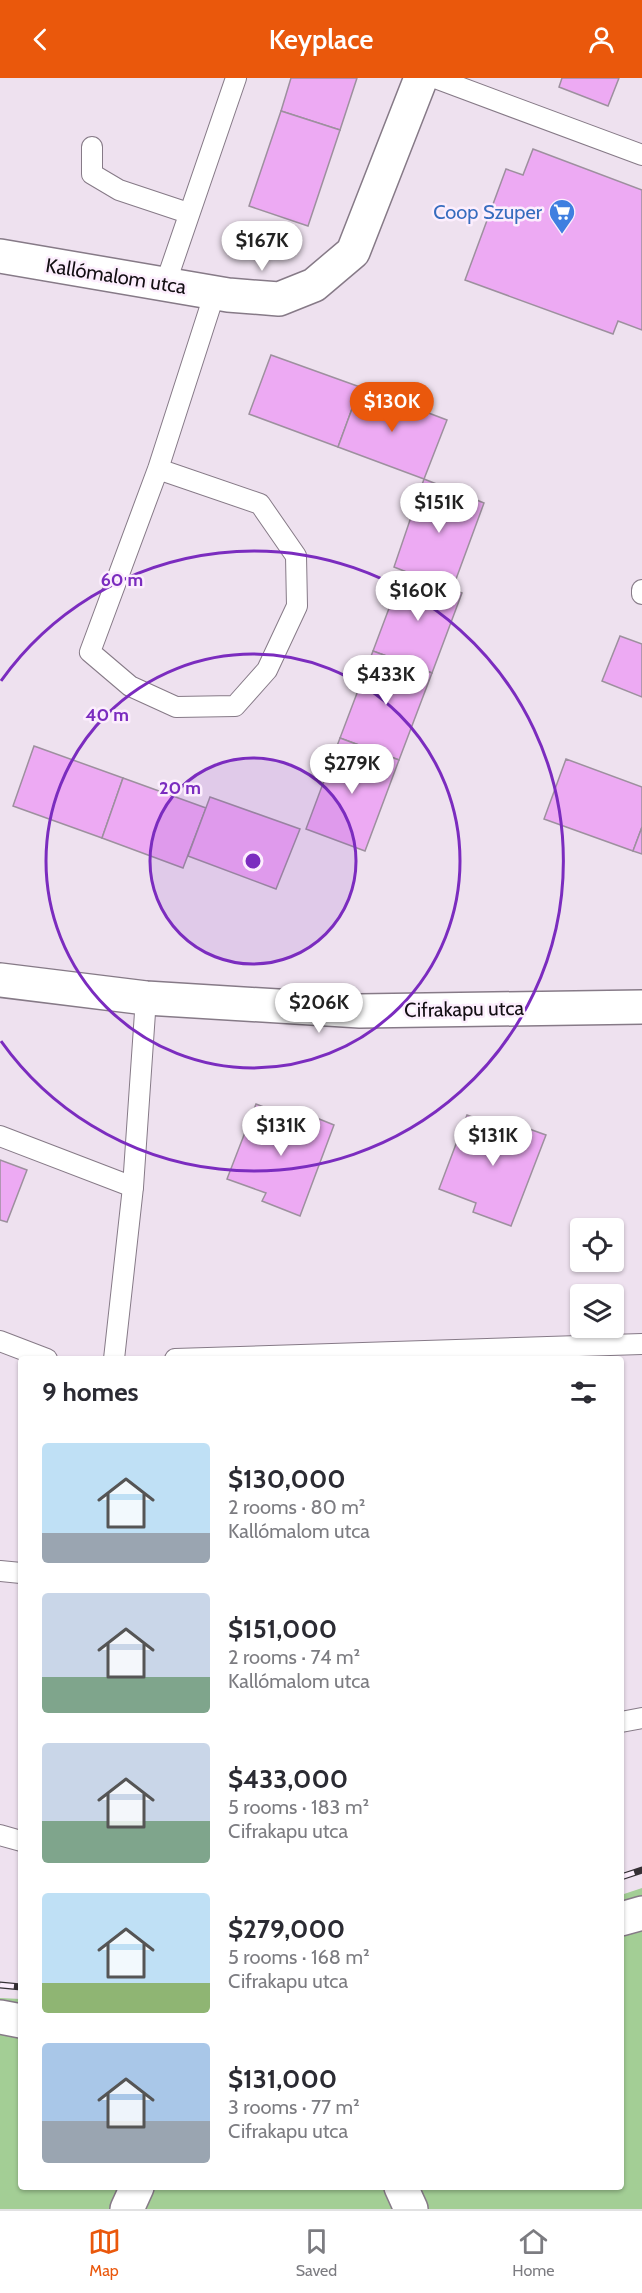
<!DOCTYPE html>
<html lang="en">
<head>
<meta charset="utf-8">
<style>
	body { margin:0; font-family:Cabin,sans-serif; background:#f7f7f7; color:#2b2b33; height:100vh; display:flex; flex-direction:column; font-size:22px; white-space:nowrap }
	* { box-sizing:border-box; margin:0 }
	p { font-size:20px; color:#7c7c81 }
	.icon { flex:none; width:33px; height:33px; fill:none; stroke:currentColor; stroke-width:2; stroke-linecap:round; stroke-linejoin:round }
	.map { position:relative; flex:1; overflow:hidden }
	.side { position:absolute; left:18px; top:1278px; width:606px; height:834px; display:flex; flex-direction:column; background:#fff; border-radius:6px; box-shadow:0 2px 4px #0004 }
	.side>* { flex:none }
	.fabs { position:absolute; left:570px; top:1140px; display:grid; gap:12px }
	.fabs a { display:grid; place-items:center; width:54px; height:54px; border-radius:6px; background:#fff; box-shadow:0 2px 4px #0004; font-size:30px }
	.price { position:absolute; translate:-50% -51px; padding:0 14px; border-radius:21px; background:#fff; color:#222; font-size:20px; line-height:39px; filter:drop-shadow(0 2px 3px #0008) }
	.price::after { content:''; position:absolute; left:50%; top:36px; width:18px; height:14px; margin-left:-9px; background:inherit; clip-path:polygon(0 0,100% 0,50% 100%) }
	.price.selected { background:#ea580c; color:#fff }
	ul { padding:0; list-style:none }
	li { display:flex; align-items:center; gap:18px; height:150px; padding:0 24px }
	li span { display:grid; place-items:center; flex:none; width:168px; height:120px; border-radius:6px; color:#555 }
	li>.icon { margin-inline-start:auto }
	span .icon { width:72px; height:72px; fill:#fffc; stroke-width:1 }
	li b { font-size:26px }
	h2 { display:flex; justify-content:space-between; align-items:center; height:72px; padding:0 24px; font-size:26px }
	header { display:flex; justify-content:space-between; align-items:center; height:78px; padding:0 24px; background:#ea580c; color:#fff; font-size:27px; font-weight:600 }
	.dock { display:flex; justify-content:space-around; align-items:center; height:84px; border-top:2px solid #e1e1e2; background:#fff; font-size:16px; color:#7c7c81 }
	.dock a { display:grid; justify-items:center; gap:3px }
	.dock .selected { color:#ea580c }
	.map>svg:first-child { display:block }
</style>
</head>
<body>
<header><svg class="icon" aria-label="back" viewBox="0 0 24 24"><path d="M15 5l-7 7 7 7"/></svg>Keyplace<svg class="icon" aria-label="person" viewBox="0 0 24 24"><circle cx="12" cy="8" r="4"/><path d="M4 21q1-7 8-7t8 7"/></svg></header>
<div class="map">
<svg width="642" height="2131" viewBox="0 0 642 2131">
	<rect width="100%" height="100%" fill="#eee1ef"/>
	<!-- green -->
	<path fill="#a3ce95" d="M642,1810V2131H0V1920L21,1921V2109H621V1817Z"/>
	<!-- building -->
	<g fill="#edaaf3" stroke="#9d909e" stroke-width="1.5">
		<path d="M291,0H357L340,52L281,33Z"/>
		<path d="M562,0H619L608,28L559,9Z"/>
		<path d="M281,33L340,52L308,148L249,128Z"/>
		<path d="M533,71L642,112V252L618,243L613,256L465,202L506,91L523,97Z"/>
		<path d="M271,277L360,309L338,369L249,336Z"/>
		<path d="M360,309L447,342L424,401L338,369Z"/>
		<path d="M424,401L484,425L452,512L394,489Z"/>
		<path d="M403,493L462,515L432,595L373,573Z"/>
		<path d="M620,558L642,566V619L602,603Z"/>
		<path d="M373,573L432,595L399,682L340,660Z"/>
		<path d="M340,660L399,682L365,773L306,751Z"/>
		<path d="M34,668L123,700L102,760L13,728Z"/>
		<path d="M566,681L642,709V749L633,773L544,741Z"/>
		<path d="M123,700L206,730L183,790L102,760Z"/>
		<path d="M210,719L300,751L276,811L188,778Z"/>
		<path d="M642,749V776L633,773Z"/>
		<path d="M256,1026L294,1041L297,1032L334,1047L300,1138L262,1123L266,1115L227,1101Z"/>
		<path d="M467,1037L504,1051L507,1043L546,1057L511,1148L473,1134L476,1125L439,1111Z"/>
		<path d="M0,1082L27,1092L7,1144L0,1142Z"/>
	</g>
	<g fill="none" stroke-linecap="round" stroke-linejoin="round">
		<!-- lane casing -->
		<g stroke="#867a87" stroke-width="22">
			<g id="lane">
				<path d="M435,0L642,77"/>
				<path d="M92,69V96L119,112L188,135"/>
				<path d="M165,207L236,0"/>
				<path d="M158,391L260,426L296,478L297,528L267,592L235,628L176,629L130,608L90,574L158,391L215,214"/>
				<path d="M642,512V516"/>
				<path d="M0,1058L133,1109"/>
				<path d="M0,1263L47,1281"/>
				<path d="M114,1281L133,1109L146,920"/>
				<path d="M175,1281L642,1266"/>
				<path d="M0,1493L21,1495"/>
				<path d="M621,1644L642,1640"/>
				<path d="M0,1757L21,1763"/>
			</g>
		</g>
		<!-- street casing -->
		<g stroke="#867a87" stroke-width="36">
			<g id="street">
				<path d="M0,178L228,217L279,221L314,207L353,174L421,0"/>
				<path d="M0,902L146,920L360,933L642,929"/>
				<path d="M621,1841L642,1835"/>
				<path d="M0,1939L21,1943"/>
				<path d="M401,2109L411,2131"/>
				<path d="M127,2131L137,2109"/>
			</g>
		</g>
		<!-- lane -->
		<use href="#lane" stroke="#fff" stroke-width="20"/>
		<!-- street -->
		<use href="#street" stroke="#fff" stroke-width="33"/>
		<!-- rail casing -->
		<g stroke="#353035" stroke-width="7">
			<g id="rail">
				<path d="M621,1799L642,1792"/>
				<path d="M0,1907L21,1909"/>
			</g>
		</g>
		<!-- rail -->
		<use href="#rail" stroke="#fceefd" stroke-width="4.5" stroke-dasharray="14" stroke-linecap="butt"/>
	</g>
	<!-- distance rings -->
	<circle cx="253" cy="783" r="103" fill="#7b2cbf" fill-opacity=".12"/>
	<g fill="none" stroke="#7b2cbf" stroke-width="3">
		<circle cx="253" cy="783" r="103"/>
		<circle cx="253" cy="783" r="207"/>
		<path d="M1 603A310 310 0 1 1 1 963"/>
	</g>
	<!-- icons -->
	<defs>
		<g id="supermarket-pin" transform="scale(1.35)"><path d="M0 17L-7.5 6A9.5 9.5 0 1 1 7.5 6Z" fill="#3f7fe0" stroke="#fceefd"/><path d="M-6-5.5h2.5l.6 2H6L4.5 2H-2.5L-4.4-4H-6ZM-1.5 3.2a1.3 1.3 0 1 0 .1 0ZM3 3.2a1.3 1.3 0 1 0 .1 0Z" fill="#fff"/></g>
	</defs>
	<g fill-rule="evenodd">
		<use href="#supermarket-pin" x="562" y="134"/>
	</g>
	<g text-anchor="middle" stroke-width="5" stroke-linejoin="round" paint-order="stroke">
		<!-- shop labels -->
		<g font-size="20" fill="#366cbe" stroke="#fceefd" text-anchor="end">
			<text x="542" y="141">Coop Szuper</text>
		</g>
		<!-- street labels -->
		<g font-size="20" fill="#120e12" stroke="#fceefd">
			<text transform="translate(116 198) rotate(9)" y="7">Kallómalom utca</text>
			<text transform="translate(464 931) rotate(-1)" y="7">Cifrakapu utca</text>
		</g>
	</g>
	<circle cx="253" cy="783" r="9" fill="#7b2cbf" stroke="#fceefd" stroke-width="3"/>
	<g font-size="18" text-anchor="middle" font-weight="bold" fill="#7b2cbf" stroke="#fceefd" stroke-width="5" stroke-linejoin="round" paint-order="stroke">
		<text x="122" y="508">60 m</text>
		<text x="107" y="643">40 m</text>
		<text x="180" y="716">20 m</text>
	</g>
</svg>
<div class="fabs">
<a><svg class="icon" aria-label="locate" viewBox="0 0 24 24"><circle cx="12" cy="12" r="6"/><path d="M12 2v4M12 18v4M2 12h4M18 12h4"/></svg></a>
<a><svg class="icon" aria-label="layers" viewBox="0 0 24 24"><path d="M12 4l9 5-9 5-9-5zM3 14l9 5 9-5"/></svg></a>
</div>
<b class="price" style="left:262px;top:194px">$167K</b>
<b class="price selected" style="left:392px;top:355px">$130K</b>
<b class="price" style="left:439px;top:456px">$151K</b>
<b class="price" style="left:418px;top:544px">$160K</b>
<b class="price" style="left:386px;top:628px">$433K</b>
<b class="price" style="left:352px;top:717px">$279K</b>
<b class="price" style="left:319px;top:956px">$206K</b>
<b class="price" style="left:281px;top:1079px">$131K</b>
<b class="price" style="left:493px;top:1089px">$131K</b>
<section class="side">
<h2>9 homes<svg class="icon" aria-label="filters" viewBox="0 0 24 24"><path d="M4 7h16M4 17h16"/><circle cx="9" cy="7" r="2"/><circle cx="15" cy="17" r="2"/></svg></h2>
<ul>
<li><span style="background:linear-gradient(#bfe0f5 75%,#9aa5b1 0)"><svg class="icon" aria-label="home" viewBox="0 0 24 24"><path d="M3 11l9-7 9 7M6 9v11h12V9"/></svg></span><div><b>$130,000</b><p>2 rooms · 80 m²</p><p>Kallómalom utca</p></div></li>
<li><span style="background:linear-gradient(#c9d6e8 70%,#7fa58c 0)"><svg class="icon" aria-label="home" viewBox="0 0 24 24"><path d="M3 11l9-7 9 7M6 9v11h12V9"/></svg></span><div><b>$151,000</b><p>2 rooms · 74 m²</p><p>Kallómalom utca</p></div></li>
<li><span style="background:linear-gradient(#c9d6e8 65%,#7fa58c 0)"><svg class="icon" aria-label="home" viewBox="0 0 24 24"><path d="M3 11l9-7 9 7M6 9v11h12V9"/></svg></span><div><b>$433,000</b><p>5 rooms · 183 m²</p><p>Cifrakapu utca</p></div></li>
<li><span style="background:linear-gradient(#bfe0f5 75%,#8fb573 0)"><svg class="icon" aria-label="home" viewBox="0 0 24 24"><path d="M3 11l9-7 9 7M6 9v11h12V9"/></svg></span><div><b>$279,000</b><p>5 rooms · 168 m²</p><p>Cifrakapu utca</p></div></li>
<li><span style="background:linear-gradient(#a9c7e8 65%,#9aa5b1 0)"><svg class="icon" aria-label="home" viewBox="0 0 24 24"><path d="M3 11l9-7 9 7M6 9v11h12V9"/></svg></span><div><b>$131,000</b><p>3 rooms · 77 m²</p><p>Cifrakapu utca</p></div></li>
</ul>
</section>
</div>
<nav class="dock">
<a class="selected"><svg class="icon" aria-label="map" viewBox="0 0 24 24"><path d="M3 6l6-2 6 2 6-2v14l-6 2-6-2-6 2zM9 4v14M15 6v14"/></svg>Map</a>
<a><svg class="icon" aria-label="saved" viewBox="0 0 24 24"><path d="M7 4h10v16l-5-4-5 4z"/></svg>Saved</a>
<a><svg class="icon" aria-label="home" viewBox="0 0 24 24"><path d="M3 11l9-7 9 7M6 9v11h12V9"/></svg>Home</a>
</nav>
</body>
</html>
